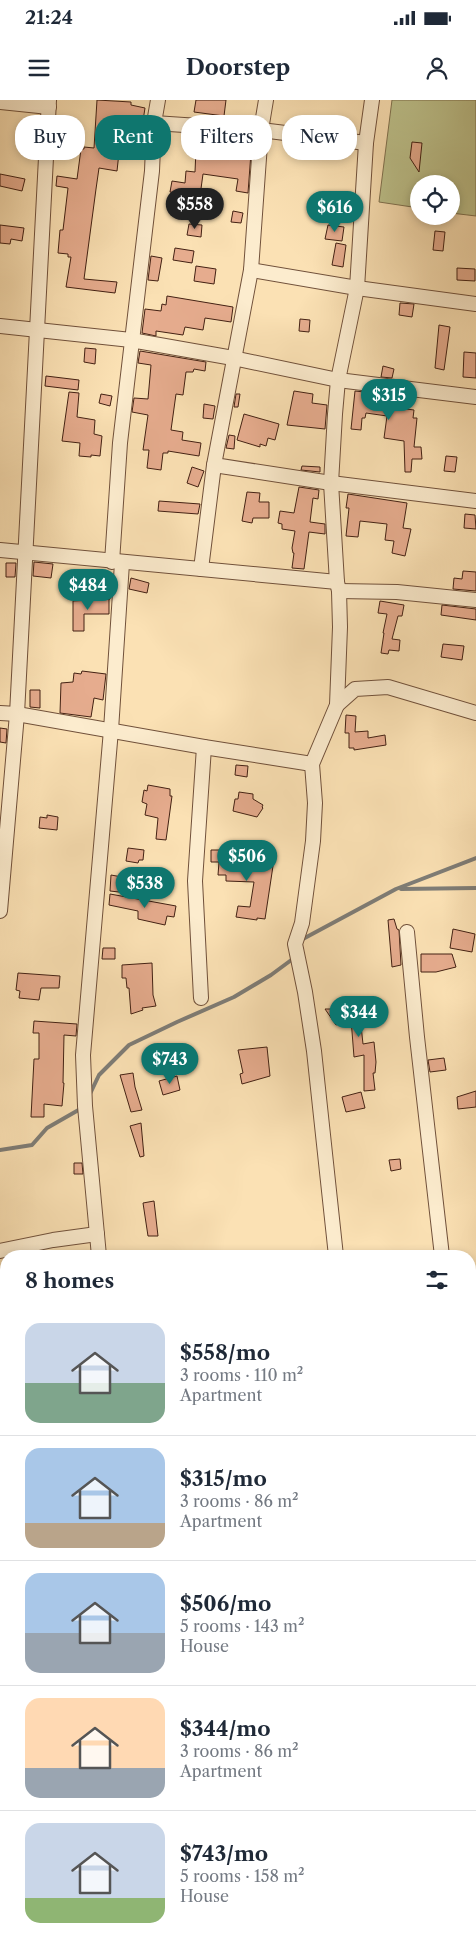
<!DOCTYPE html>
<html lang="en">
<head>
<meta charset="utf-8">
<style>
	body { margin:0; font-family:"Libre Caslon Text",serif; background:#f6f6f7; color:#1f2937; height:100vh; display:flex; flex-direction:column; font-size:19px; white-space:nowrap }
	* { box-sizing:border-box; margin:0 }
	p { font-size:16px; color:#747a83 }
	.icon { flex:none; width:28px; height:28px; fill:none; stroke:currentColor; stroke-width:2; stroke-linecap:round; stroke-linejoin:round }
	.map { position:relative; flex:1; overflow:hidden }
	.details { position:absolute; left:0px; top:1150px; width:476px; height:696px; display:flex; flex-direction:column; background:#fff; border-radius:20px 20px 0 0; box-shadow:0 2px 8px #0003 }
	.details>* { flex:none }
	.hud { position:absolute; left:15px; top:15px; width:446px; height:45px; display:flex; gap:10px }
	.controls { position:absolute; left:410px; top:75px; display:grid; gap:10px }
	.controls a { display:grid; place-items:center; width:50px; height:50px; border-radius:50%; background:#fff; box-shadow:0 2px 8px #0003; font-size:25px }
	.price { position:absolute; translate:-50% -42px; padding:0 11px; border-radius:18px; background:#0f766e; color:#fff; font-size:16px; line-height:32px; filter:drop-shadow(0 1px 2px #0008) }
	.price::after { content:''; position:absolute; left:50%; top:30px; width:15px; height:11px; margin-left:-8px; background:inherit; clip-path:polygon(0 0,100% 0,50% 100%) }
	.price.current { background:#222; color:#fff }
	ul { padding:0; list-style:none }
	li { display:flex; align-items:center; gap:15px; height:125px; padding:0 25px }
	li+li { border-top:1px solid #e0e1e3 }
	li span { display:grid; place-items:center; flex:none; width:140px; height:100px; border-radius:15px; color:#555 }
	li>.icon { margin-inline-start:auto }
	span .icon { width:60px; height:60px; fill:#fffc; stroke-width:1 }
	li b { font-size:21px }
	h2 { display:flex; justify-content:space-between; align-items:center; height:60px; padding:0 25px; font-size:21px }
	.pill { padding:0 18px; border-radius:20px; background:#fff; box-shadow:0 2px 8px #0003; font-size:18px; line-height:45px }
	.pill.current { background:#0f766e; color:#fff }
	.status { display:flex; justify-content:space-between; align-items:center; height:35px; padding:0 25px; background:#fff; direction:ltr }
	.status svg { height:14px; fill:currentColor }
	header { display:flex; justify-content:space-between; align-items:center; height:65px; padding:0 25px; background:#fff; font-size:22px; font-weight:700 }
	.map>svg:first-child { display:block }
</style>
</head>
<body>
<div class="status"><b>21:24</b><svg viewBox="0 0 49 12"><path d="M0 12V9h3v3zM5 12V6h3v6zM10 12V3h3v9zM15 12V0h3v12zM26 1h20v11H26zM47 4h2v5h-2z"/></svg></div>
<header><svg class="icon" aria-label="menu" viewBox="0 0 24 24"><path d="M4 6h16M4 12h16M4 18h16"/></svg>Doorstep<svg class="icon" aria-label="person" viewBox="0 0 24 24"><circle cx="12" cy="8" r="4"/><path d="M4 21q1-7 8-7t8 7"/></svg></header>
<div class="map">
<svg width="476" height="1846" viewBox="0 0 476 1846">
	<rect width="100%" height="100%" fill="#fbe1b4"/>
	<filter id="stains"><feTurbulence type="fractalNoise" baseFrequency=".004" numOctaves="4"/><feColorMatrix values="0 0 0 0 .2 0 0 0 0 .09 0 0 0 0 .02 0 0 0 .5 -.17"/></filter>
	<radialGradient id="worn" r=".72"><stop offset=".6" stop-color="#630" stop-opacity="0"/><stop offset="1" stop-color="#630" stop-opacity=".3"/></radialGradient>
	<!-- green -->
	<path fill="#bec38d" stroke="#807250" d="M392,0H476V116L451,113V84H419V108L379,102Z"/>
	<g fill="none" stroke-linecap="round" stroke-linejoin="round">
		<!-- stream -->
		<g stroke="#7e7d77" stroke-width="4">
			<path d="M401,789L476,788"/>
			<path d="M301,840L396,789L476,758"/>
			<path d="M89,996L99,975L129,945L177,922L234,897L271,875L294,858"/>
			<path d="M0,1050L32,1045L47,1028L82,1008"/>
		</g>
	</g>
	<!-- building -->
	<g fill="#e6ac8e" stroke="#432113">
		<path d="M97,0L131,2V5L145,8L142,27H137V30L130,31L129,34H121L117,71L99,68L96,89L84,179L117,182L115,193L66,187L71,157H68V154L58,153L60,130H63L68,88L56,86L57,76L77,79L81,49H84V47L94,48Z"/>
		<path d="M196,0H226L224,16L194,12Z"/>
		<path d="M242,38L252,39L248,93L236,91L238,79L203,74L200,96L170,92L172,81L185,83L186,71L195,72L196,49L214,50L215,43L241,46Z"/>
		<path d="M412,42L422,43L419,72L410,58Z"/>
		<path d="M0,74L25,79L22,91L0,86Z"/>
		<path d="M233,111L243,113L241,123L231,122Z"/>
		<path d="M189,124L202,125L201,137L187,135Z"/>
		<path d="M0,125L24,128L22,141L11,139L10,144L0,143Z"/>
		<path d="M328,125L344,127L342,141L325,139Z"/>
		<path d="M435,131L445,132L443,151L433,150Z"/>
		<path d="M336,143L346,145L343,167L332,165Z"/>
		<path d="M175,148L194,151L192,163L173,160Z"/>
		<path d="M151,156L162,158L158,181L148,180Z"/>
		<path d="M196,166L216,169L214,184L194,181Z"/>
		<path d="M457,168L475,169V181L457,180Z"/>
		<path d="M167,196L233,207L231,222L205,218L203,230L185,227L183,235L156,231V236L142,233L145,209L161,211L162,204L166,205Z"/>
		<path d="M400,203L414,204L412,217L399,215Z"/>
		<path d="M300,219L310,220L309,232L299,231Z"/>
		<path d="M439,225L450,227L444,270L435,268Z"/>
		<path d="M85,248L96,249L95,264L84,262Z"/>
		<path d="M140,251L206,262L205,271L194,269L193,272H186L183,295L176,294L171,330L183,332L182,340L201,343L199,356L168,351V353H163L161,370L147,368L149,350H143L148,315L132,312L134,298L148,299L151,265L138,263Z"/>
		<path d="M464,252L476,253V278L463,277Z"/>
		<path d="M383,266L394,269L392,278L381,277Z"/>
		<path d="M46,276L79,280L78,290L45,286Z"/>
		<path d="M294,291L313,294L312,303L327,305L325,329L287,325Z"/>
		<path d="M355,291L400,296L399,308L414,310L413,318H417L414,347H421L422,359H412L411,372H405L404,341L384,338L387,316L366,313L365,318H362L361,330L351,329Z"/>
		<path d="M69,292L79,293L77,317L95,320L94,334L102,336L100,356L91,355V357L79,356L80,343L62,341Z"/>
		<path d="M101,294L112,296L110,306L99,303Z"/>
		<path d="M236,294H240L238,307H234Z"/>
		<path d="M204,304L215,306L213,319L203,318Z"/>
		<path d="M244,314L279,324L275,340L268,338L266,346L260,344V347L237,340Z"/>
		<path d="M229,335L235,336L234,349L226,348Z"/>
		<path d="M446,356L457,357L455,372L444,371Z"/>
		<path d="M302,366L320,367V372L301,370Z"/>
		<path d="M192,367L204,371L198,387L187,383Z"/>
		<path d="M299,387L319,390L318,399L313,398L310,422L325,424V434L309,432L304,469L292,468L294,453H293L292,448L295,431L282,429V424L278,423L280,411L294,413Z"/>
		<path d="M247,392L260,393L259,402H269V418H253L252,423L242,421Z"/>
		<path d="M348,394L407,403L403,428L411,429L405,456L392,453L394,441L385,440L387,424L360,421L358,437L346,436L349,408H346Z"/>
		<path d="M159,401L200,404L198,414L158,411Z"/>
		<path d="M465,414L475,415L476,429L464,428Z"/>
		<path d="M34,462L53,464L51,478L33,476Z"/>
		<path d="M6,463H16L15,477H6Z"/>
		<path d="M463,471L476,472V491L453,489L454,478L462,479Z"/>
		<path d="M131,478L149,483L147,493L129,489Z"/>
		<path d="M99,482H110V499L99,500Z"/>
		<path d="M109,499V514H84V531H73V501Z"/>
		<path d="M380,501L404,505L402,516H398L392,539L400,540L399,551L389,550L388,554L381,553L384,533H383L387,514L378,513Z"/>
		<path d="M442,505L476,509V520L441,515Z"/>
		<path d="M443,544L464,546L462,560L441,557Z"/>
		<path d="M82,571L106,574L103,600L94,598L91,617L60,613L61,583L73,582L74,573L81,574Z"/>
		<path d="M30,590H40V608L30,607Z"/>
		<path d="M346,615L356,616L355,632L368,631V638L385,635L386,645L354,650V648H349V633H345Z"/>
		<path d="M0,628L7,629L6,643L0,642Z"/>
		<path d="M236,665L248,666L247,677L235,675Z"/>
		<path d="M148,685L170,689V696H172L166,740L156,739L158,718L145,715L147,704L142,702L144,690L147,691Z"/>
		<path d="M239,692L253,694V699L263,705L262,707L263,708L257,717L233,711L235,699H238Z"/>
		<path d="M47,715L58,717L57,730L39,728L40,717L47,718Z"/>
		<path d="M128,748L144,750L143,760H139L138,763L126,761Z"/>
		<path d="M211,750H229L230,764L255,763L273,766L265,819L257,818V820L236,817L238,806L250,807L254,782L226,781V775H218L219,762H211Z"/>
		<path d="M111,775L122,777L119,792L110,791Z"/>
		<path d="M110,794L176,806L174,817L167,816L165,825L138,819V811L109,805Z"/>
		<path d="M394,819L397,829L399,830L401,865L392,867L388,820Z"/>
		<path d="M453,829L475,834L472,852L450,848Z"/>
		<path d="M103,848H115V859H102Z"/>
		<path d="M421,854H452L456,867L436,872H421Z"/>
		<path d="M152,863L153,895L156,906L142,908L143,910L131,914L129,888H127L126,878H122V865Z"/>
		<path d="M18,873L60,876L59,888H41L39,900L19,898L20,891L16,890Z"/>
		<path d="M364,897H374L373,914L366,913L360,916L363,944L374,942L376,962L375,973H373L375,990L364,991V955L354,957L351,919L336,925L325,909H350V907H359V910H363Z"/>
		<path d="M34,921L77,924L76,936L64,935L63,983H64L62,1006L44,1004V1017H31L34,959H39V933H33Z"/>
		<path d="M267,947L270,976L242,984L240,974L243,973L238,950Z"/>
		<path d="M444,958L446,970L430,972L428,960Z"/>
		<path d="M133,973L135,987L142,1010L131,1012L120,975Z"/>
		<path d="M177,976L180,990L163,995L159,981Z"/>
		<path d="M476,991V1007L458,1009L457,997Z"/>
		<path d="M361,992L365,1008L346,1012L342,997Z"/>
		<path d="M141,1023L144,1056L140,1057L130,1026Z"/>
		<path d="M400,1059L401,1069L391,1071L389,1060Z"/>
		<path d="M74,1063H82L83,1074H74Z"/>
		<path d="M154,1101L158,1136H148L143,1103Z"/>
	</g>
	<g fill="none" stroke-linecap="round" stroke-linejoin="round">
		<!-- street casing -->
		<g stroke="#71513b" stroke-width="16">
			<g id="street">
				<path d="M0,2L49,7"/>
				<path d="M154,23L261,30L366,43"/>
				<path d="M251,170L357,188L476,204"/>
				<path d="M0,226L131,240L233,258L338,280L476,297"/>
				<path d="M214,365L331,383L476,401"/>
				<path d="M0,450L337,482"/>
				<path d="M112,462L120,343L152,71L154,23L158,0"/>
				<path d="M201,469L214,365L251,170L261,30L266,0"/>
				<path d="M339,491L397,492L476,500"/>
				<path d="M337,605L355,589L388,587L476,613"/>
				<path d="M0,613L17,614L204,647L312,664"/>
				<path d="M0,811L17,614L49,0"/>
				<path d="M407,832L417,937L442,1156"/>
				<path d="M201,898L195,781L204,647"/>
				<path d="M0,1151L53,1140L97,1134"/>
				<path d="M99,1156L85,1006L83,955L111,630L122,463"/>
				<path d="M336,1156L314,951L305,892L295,844L302,823L313,741L315,703L312,664L337,605L340,527L339,491L337,482L331,383L335,314L338,280L357,188L366,43L372,0"/>
				<path d="M470,1186H476"/>
				<path d="M0,1286L6,1337"/>
				<path d="M0,1540L6,1539"/>
				<path d="M470,1570L476,1567"/>
				<path d="M470,1742H476"/>
				<path d="M0,1771L6,1769"/>
				<path d="M166,1840L168,1846"/>
				<path d="M284,1840L286,1846"/>
				<path d="M386,1840L387,1846"/>
				<path d="M47,1846L61,1840"/>
			</g>
		</g>
		<!-- secondary casing -->
		<g stroke="#432113" stroke-width="21">
			<g id="secondary">
				<path d="M470,1615L476,1613"/>
				<path d="M0,1820L6,1817"/>
			</g>
		</g>
		<!-- street -->
		<use href="#street" stroke="#fcecce" stroke-width="14"/>
		<!-- secondary -->
		<use href="#secondary" stroke="#fcecce" stroke-width="19"/>
	</g>
	<rect width="100%" height="100%" filter="url(#stains)"/>
	<rect width="100%" height="100%" fill="url(#worn)"/>
</svg>
<div class="controls">
<a><svg class="icon" aria-label="locate" viewBox="0 0 24 24"><circle cx="12" cy="12" r="6"/><path d="M12 2v4M12 18v4M2 12h4M18 12h4"/></svg></a>
</div>
<b class="price current" style="left:195px;top:130px">$558</b>
<b class="price" style="left:335px;top:133px">$616</b>
<b class="price" style="left:389px;top:321px">$315</b>
<b class="price" style="left:88px;top:511px">$484</b>
<b class="price" style="left:247px;top:782px">$506</b>
<b class="price" style="left:145px;top:809px">$538</b>
<b class="price" style="left:359px;top:938px">$344</b>
<b class="price" style="left:170px;top:985px">$743</b>
<div class="hud">
<a class="pill">Buy</a>
<a class="pill current">Rent</a>
<a class="pill">Filters</a>
<a class="pill">New</a>
</div>
<section class="details">
<h2>8 homes<svg class="icon" aria-label="filters" viewBox="0 0 24 24"><path d="M4 7h16M4 17h16"/><circle cx="9" cy="7" r="2"/><circle cx="15" cy="17" r="2"/></svg></h2>
<ul>
<li><span style="background:linear-gradient(#c9d6e8 60%,#7fa58c 0)"><svg class="icon" aria-label="home" viewBox="0 0 24 24"><path d="M3 11l9-7 9 7M6 9v11h12V9"/></svg></span><div><b>$558/mo</b><p>3 rooms · 110 m²</p><p>Apartment</p></div></li>
<li><span style="background:linear-gradient(#a9c7e8 75%,#b9a48a 0)"><svg class="icon" aria-label="home" viewBox="0 0 24 24"><path d="M3 11l9-7 9 7M6 9v11h12V9"/></svg></span><div><b>$315/mo</b><p>3 rooms · 86 m²</p><p>Apartment</p></div></li>
<li><span style="background:linear-gradient(#a9c7e8 60%,#9aa5b1 0)"><svg class="icon" aria-label="home" viewBox="0 0 24 24"><path d="M3 11l9-7 9 7M6 9v11h12V9"/></svg></span><div><b>$506/mo</b><p>5 rooms · 143 m²</p><p>House</p></div></li>
<li><span style="background:linear-gradient(#ffd9b3 70%,#9aa5b1 0)"><svg class="icon" aria-label="home" viewBox="0 0 24 24"><path d="M3 11l9-7 9 7M6 9v11h12V9"/></svg></span><div><b>$344/mo</b><p>3 rooms · 86 m²</p><p>Apartment</p></div></li>
<li><span style="background:linear-gradient(#c9d6e8 75%,#8fb573 0)"><svg class="icon" aria-label="home" viewBox="0 0 24 24"><path d="M3 11l9-7 9 7M6 9v11h12V9"/></svg></span><div><b>$743/mo</b><p>5 rooms · 158 m²</p><p>House</p></div></li>
</ul>
</section>
</div>
</body>
</html>
